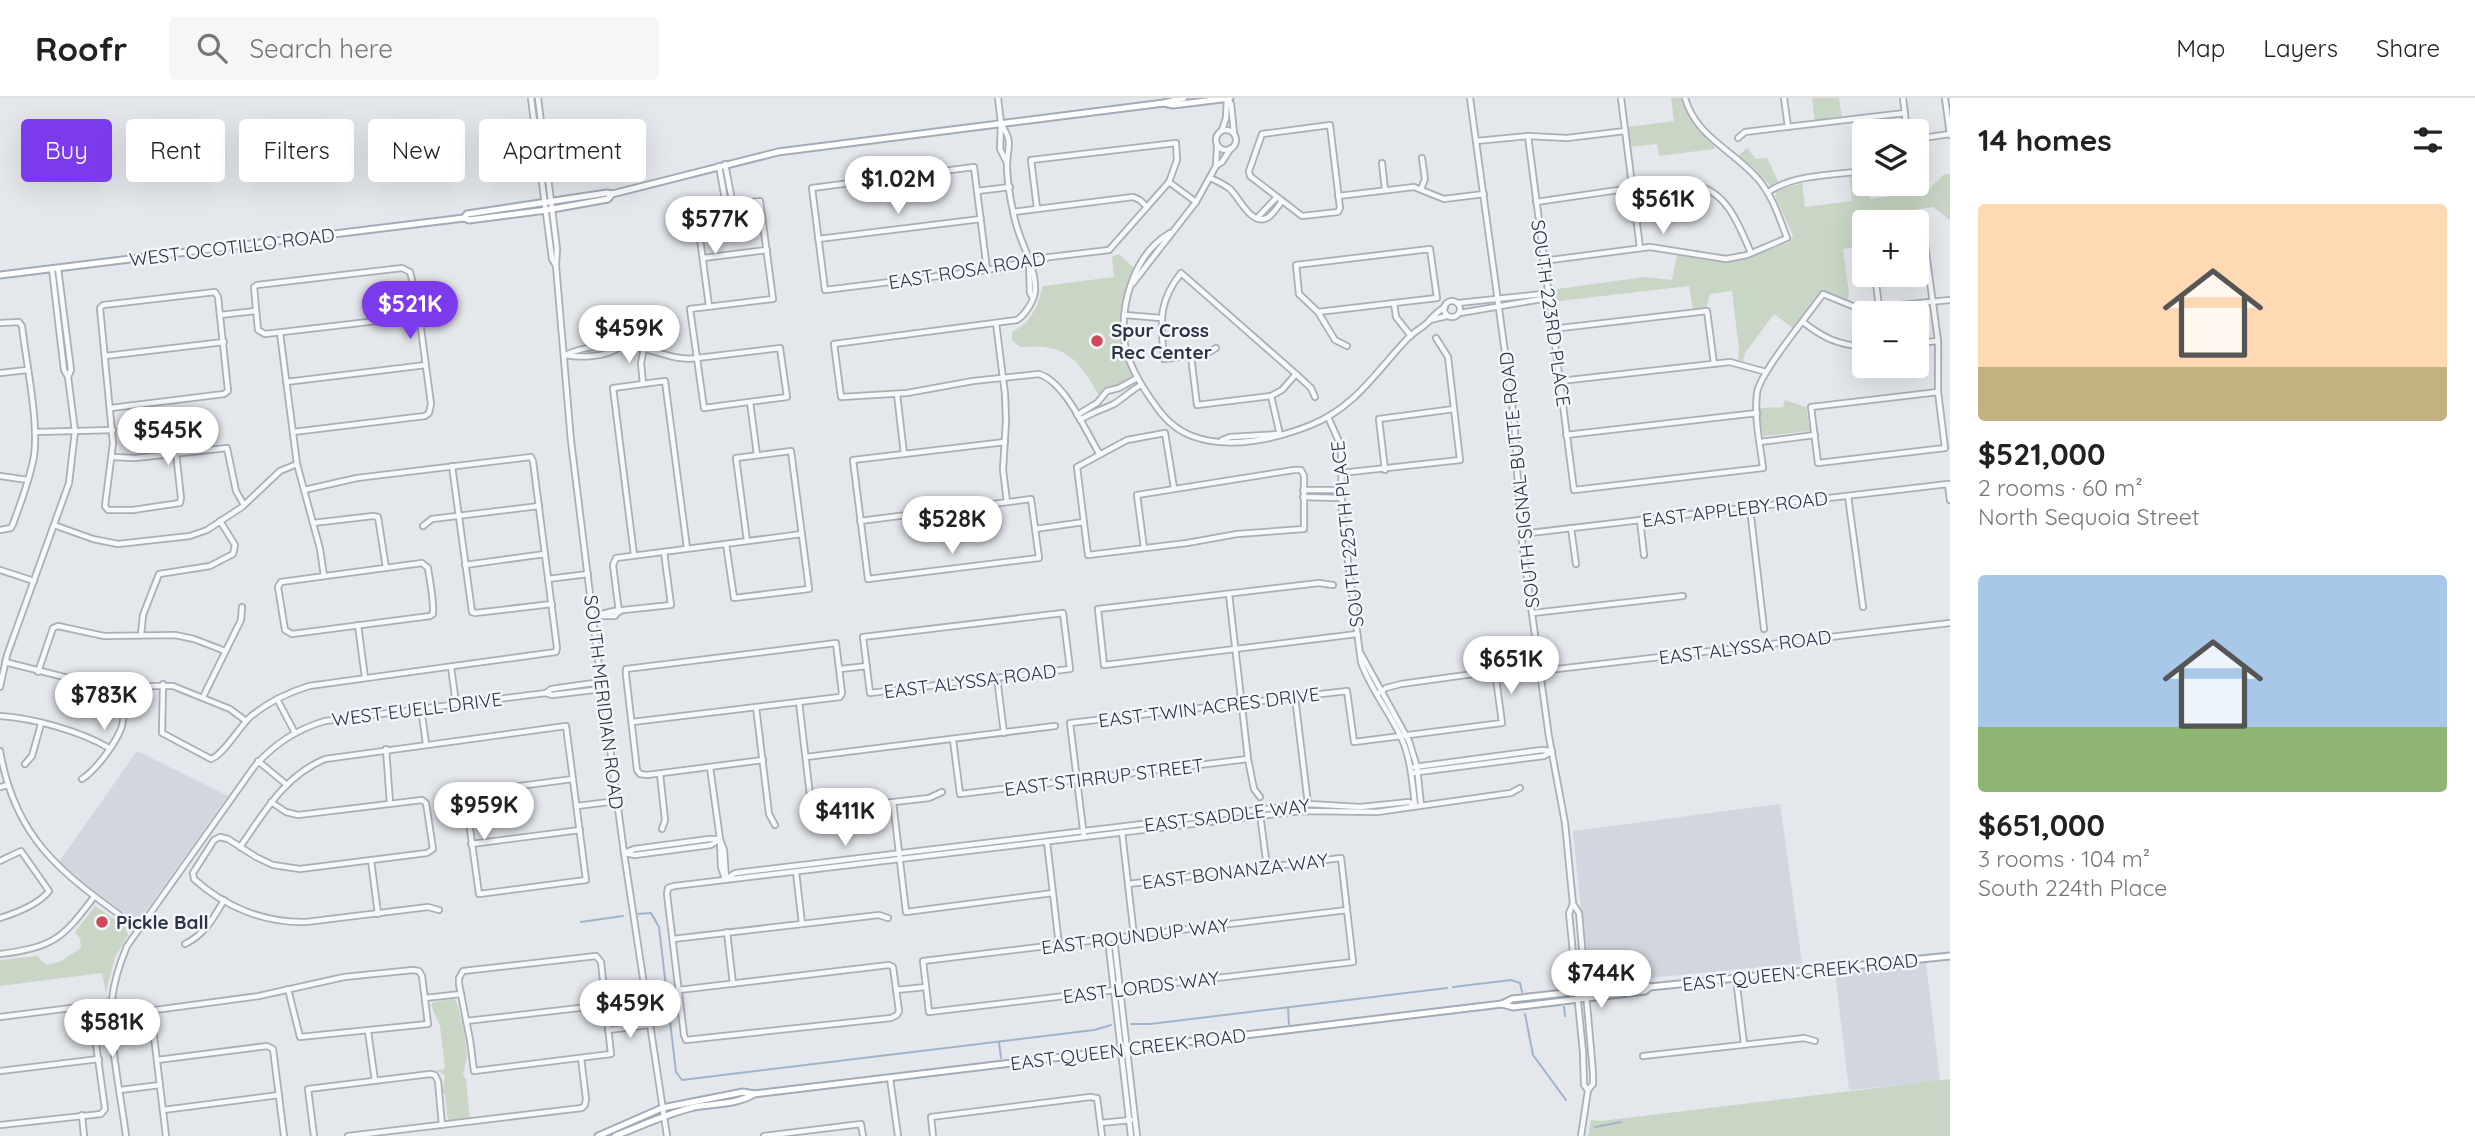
<!DOCTYPE html>
<html lang="en">
<head>
<meta charset="utf-8">
<style>
	body { margin:0; font-family:Quicksand,sans-serif; background:#f6f6f6; color:#222; height:100vh; display:flex; flex-direction:column; font-size:26px; white-space:nowrap }
	* { box-sizing:border-box; margin:0 }
	p { font-size:23px; color:#767676 }
	.icon { flex:none; width:38px; height:38px; fill:none; stroke:currentColor; stroke-width:2; stroke-linecap:round; stroke-linejoin:round }
	.map { position:relative; flex:1; overflow:hidden }
	.sheet { display:flex; flex-direction:column; background:#fff; width:525px }
	.sheet>* { flex:none }
	.guide { position:absolute; left:21px; top:21px; width:665px; height:63px; display:flex; gap:14px }
	.buttons { position:absolute; left:1852px; top:21px; display:grid; gap:14px }
	.buttons a { display:grid; place-items:center; width:77px; height:77px; border-radius:7px; background:#fff; box-shadow:0 7px 28px #0002; font-size:35px }
	.price { position:absolute; translate:-50% -60px; padding:0 16px; border-radius:24px; background:#fff; color:#222; font-size:23px; line-height:46px; filter:drop-shadow(0 2px 4px #0008) }
	.price::after { content:''; position:absolute; left:50%; top:42px; width:21px; height:16px; margin-left:-10px; background:inherit; clip-path:polygon(0 0,100% 0,50% 100%) }
	.price.active { background:#7c3aed; color:#fff }
	ul { padding:0; list-style:none }
	li { display:grid; align-content:center; gap:14px; height:371px; padding:0 28px }
	li span { display:grid; place-items:center; height:217px; border-radius:7px; color:#555 }
	li>.icon { margin-inline-start:auto }
	span .icon { width:126px; height:126px; fill:#fffc; stroke-width:1 }
	li b { font-size:30px }
	h2 { display:flex; justify-content:space-between; align-items:center; height:84px; padding:0 28px; font-size:30px }
	.pill { padding:0 24px; border-radius:7px; background:#fff; box-shadow:0 7px 28px #0002; font-size:24px; line-height:63px }
	.pill.active { background:#7c3aed; color:#fff }
	header { display:flex; align-items:center; gap:42px; box-sizing:border-box; height:98px; padding:0 35px; background:#fff; border-bottom:2px solid #e0e0e0 }
	header strong { font-size:33px }
	nav { display:flex; gap:38px; margin-inline-start:auto; font-size:24px }
	.search { width:490px; height:63px; background:#f6f6f6; display:flex; align-items:center; gap:18px; box-sizing:border-box; padding:0 24px; border-radius:7px; color:#767676; font-size:26px }
	main { display:flex; flex:1; min-height:0 }
	.map>svg:first-child { display:block }
</style>
</head>
<body>
<header>
<strong>Roofr</strong>
<div class="search"><svg class="icon" aria-label="search" viewBox="0 0 24 24"><circle cx="10" cy="10" r="6"/><path d="M15 15l6 6"/></svg>Search here</div>
<nav><a>Map</a><a>Layers</a><a>Share</a></nav>
</header>
<main>
<div class="map">
<svg width="1950" height="1038" viewBox="0 0 1950 1038">
	<rect width="100%" height="100%" fill="#e4e7ec"/>
	<!-- built -->
	<g fill="#d2d6de">
		<path d="M137,653L228,698L138,824L91,791L59,764Z"/>
		<path d="M1780,706L1802,865L1590,886L1587,880L1586,842L1583,832L1573,733Z"/>
		<path d="M1926,864L1940,983L1849,992L1835,874Z"/>
	</g>
	<!-- green -->
	<g fill="#c9d6c5">
		<path d="M1671,0H1682L1697,31L1715,49L1714,51L1659,58L1657,46L1630,49L1627,29L1674,23Z"/>
		<path d="M1812,0H1839L1842,20L1815,24Z"/>
		<path d="M1747,50L1756,61L1767,60L1779,85L1771,89L1754,70L1738,58Z"/>
		<path d="M1950,76V122L1933,109L1860,119L1864,148L1843,151L1849,196L1847,203L1827,194L1822,195L1794,231L1774,216L1745,255L1743,263L1738,262L1739,252L1732,193L1710,196L1706,210L1693,212L1689,188L1551,204L1550,192L1645,179L1672,182L1677,156C1699,160 1723,167 1745,161C1760,156 1774,149 1789,145L1793,137L1775,98L1777,92L1802,85L1805,109L1852,103L1849,79L1864,77V86H1868L1870,101L1926,94L1943,77Z"/>
		<path d="M1119,156L1135,171C1117,211 1117,237 1134,278C1124,288 1111,290 1100,299C1078,261 1067,245 1020,249L1012,242V234L1026,225L1036,210L1043,188L1114,179L1112,159Z"/>
		<path d="M1785,302L1806,309L1810,333L1763,338L1759,310L1783,309Z"/>
		<path d="M95,808L126,829L128,837L115,859L106,894L102,875L0,888V862L37,858L47,867L61,863L81,850L80,840L75,834Z"/>
		<path d="M454,901L457,905L464,932L467,958L463,976L466,982L470,1020L448,1023L445,996L442,994L445,978L437,972L445,971L440,928L431,907L433,904Z"/>
		<path d="M1950,981V1038H1588L1591,1022L1601,1023Z"/>
	</g>
	<g fill="none" stroke-linecap="round" stroke-linejoin="round">
		<!-- stream -->
		<g stroke="#9fb4cc" stroke-width="2">
			<path d="M636,816L651,815L659,829L676,974L682,982L1094,932L1111,927"/>
			<path d="M581,824L623,818"/>
			<path d="M1453,889L1511,882L1520,885L1522,894"/>
			<path d="M1288,909L1289,926"/>
			<path d="M1564,909L1565,918"/>
			<path d="M1525,916L1533,957L1566,1002"/>
			<path d="M1131,926H1150L1447,890"/>
			<path d="M999,944L1001,960"/>
			<path d="M1595,1029L1621,1024"/>
		</g>
		<!-- minor casing -->
		<g stroke="#a9aeb7" stroke-width="8">
			<g id="minor">
				<path d="M531,0L552,161L556,168"/>
				<path d="M538,0L557,151L556,168L571,343L597,553L624,755L667,1038"/>
				<path d="M998,0L1001,25L1000,51L1007,65"/>
				<path d="M1227,0L1231,6L1234,35"/>
				<path d="M1470,0L1514,320L1521,436L1549,639L1565,725L1573,806L1569,815L1583,954L1584,987L1588,992"/>
				<path d="M1621,0L1640,150"/>
				<path d="M1784,0L1788,29"/>
				<path d="M1903,0L1907,33"/>
				<path d="M1945,0L1950,37"/>
				<path d="M1001,26C1014,45 1007,49 1007,67C1007,84 1011,105 1015,122C1020,145 1035,166 1035,190C1036,200 1026,216 1017,222L834,246L841,299L907,295L973,283L1039,276C1065,284 1085,332 1099,355"/>
				<path d="M1330,27L1340,110L1338,114L1302,118L1250,78L1249,73L1262,36Z"/>
				<path d="M1222,32L1226,20L1227,0"/>
				<circle cx="1226" cy="42" r="10"/>
				<path d="M1528,38L1574,392L1763,370C1760,346 1754,319 1757,295C1760,274 1809,216 1823,196L1860,211L1950,202"/>
				<path d="M1738,40L1745,34L1905,15"/>
				<path d="M1916,41L1950,36"/>
				<path d="M1476,43L1528,38L1567,40L1625,33"/>
				<path d="M1382,65L1385,92"/>
				<path d="M725,66L733,107"/>
				<path d="M719,68L726,107"/>
				<path d="M1216,68L1217,48"/>
				<path d="M1210,80C1217,83 1224,86 1230,91C1239,99 1251,128 1267,120C1273,117 1278,108 1282,103"/>
				<path d="M1169,84L1196,104"/>
				<path d="M1694,87C1727,93 1739,127 1751,155"/>
				<path d="M1421,91L1425,81L1422,60"/>
				<path d="M977,93L1010,89"/>
				<path d="M1768,94C1795,76 1833,77 1864,73"/>
				<path d="M1338,98L1414,89L1444,101L1484,96"/>
				<path d="M1536,104L1632,90"/>
				<path d="M1013,114L1133,99L1140,102L1147,109"/>
				<path d="M1258,119L1277,99"/>
				<path d="M1170,135C1134,156 1119,207 1125,247C1129,268 1140,286 1153,304C1163,319 1174,331 1192,338C1229,352 1276,341 1311,327C1356,309 1377,272 1409,239C1415,233 1424,229 1429,223C1434,217 1438,213 1445,209"/>
				<path d="M1916,140L1924,139L1938,243V294L1945,350L1818,365L1811,309L1938,294"/>
				<path d="M818,141L981,121"/>
				<path d="M703,160L767,152"/>
				<path d="M1543,163L1650,149L1726,161L1747,157L1787,140C1779,119 1773,99 1758,81C1733,52 1696,39 1685,0"/>
				<path d="M1029,165L1030,195L1033,200"/>
				<path d="M52,171L64,272L68,279"/>
				<path d="M987,172L974,69L812,90L825,192L987,172L1050,159L1109,152L1169,84L1177,62L1176,45L1031,62L1037,110"/>
				<path d="M1875,177L1879,209"/>
				<path d="M1133,185L1196,104L1216,68L1222,64L1231,50"/>
				<circle cx="1452" cy="211" r="8"/>
				<path d="M1394,205L1396,219L1411,238"/>
				<path d="M1458,205L1542,196L1548,198"/>
				<path d="M1318,214L1437,200L1430,151L1296,167L1299,196L1318,214L1335,242L1347,248"/>
				<path d="M1460,215L1542,201L1547,198"/>
				<path d="M220,217L255,213"/>
				<path d="M1125,217L1161,220"/>
				<path d="M1430,222L1447,218"/>
				<path d="M1803,224C1825,241 1837,246 1864,249"/>
				<path d="M0,225L19,224L22,228C26,264 39,324 34,358C30,381 21,404 13,426L11,430L0,432"/>
				<path d="M996,225L1005,296L1006,322L1003,372L1007,404"/>
				<path d="M1552,231L1707,213L1714,266"/>
				<path d="M280,235L297,366L320,451L324,478"/>
				<path d="M1916,245L1938,243"/>
				<path d="M1216,250L1206,256L1164,261C1161,225 1157,205 1181,175L1296,276L1311,290L1315,299"/>
				<path d="M565,257C586,247 619,245 642,250C662,255 677,263 697,260L780,250L787,299L704,310L690,211L773,201L760,103L696,111L709,208"/>
				<path d="M565,257C580,260 606,259 618,250"/>
				<path d="M105,258L224,244"/>
				<path d="M1191,258L1197,307L1271,298L1282,292L1296,276"/>
				<path d="M0,275L27,272"/>
				<path d="M1560,283L1730,264L1766,274"/>
				<path d="M286,284L426,267"/>
				<path d="M643,286L641,265L644,250"/>
				<path d="M897,296L904,356"/>
				<path d="M1271,298L1280,337"/>
				<path d="M750,304L757,357"/>
				<path d="M111,310L224,296L228,293L218,199L215,194L103,207L100,210L113,345L105,408L108,412H133L180,405L181,400L176,355"/>
				<path d="M1077,317L1097,305L1107,293L1119,290L1137,280"/>
				<path d="M1328,319L1341,348L1342,417L1361,564C1370,590 1388,612 1400,637C1411,659 1412,684 1415,707"/>
				<path d="M1080,322C1090,315 1101,312 1112,307C1119,304 1131,292 1141,287"/>
				<path d="M35,334L113,332"/>
				<path d="M293,334L425,318L429,315L431,306L417,201L410,174L402,170L257,187L254,189L258,232L265,236L420,218"/>
				<path d="M1566,337L1757,315"/>
				<path d="M1222,342L1230,339L1279,336"/>
				<path d="M1760,344L1815,337"/>
				<path d="M112,359L135,360L227,350L236,393L244,407"/>
				<path d="M452,368L472,514L475,515L552,506"/>
				<path d="M1385,372L1379,321L1454,311"/>
				<path d="M1341,375L1460,362L1448,259L1436,240"/>
				<path d="M0,378L28,382"/>
				<path d="M1303,392H1341"/>
				<path d="M1848,398L1863,509"/>
				<path d="M1303,399L1340,400"/>
				<path d="M1750,410L1764,531"/>
				<path d="M1640,422L1644,457"/>
				<path d="M860,423L1031,401L1039,460L868,481L853,362L1005,344"/>
				<path d="M313,425L373,418L378,419L386,470"/>
				<path d="M54,427L93,441L118,446L190,438L207,432L242,409L280,373L297,366"/>
				<path d="M423,428L432,421L539,408"/>
				<path d="M1571,430L1576,466"/>
				<path d="M1035,431L1084,424"/>
				<path d="M1521,436L1948,386L1950,402"/>
				<path d="M726,446L734,500L809,491L791,353L736,360L747,443"/>
				<path d="M1144,450L1137,397L1294,372H1301L1304,378V431L1237,436L1187,445L1088,457L1077,369L1127,342L1165,335L1174,390"/>
				<path d="M634,457L613,290L665,283L687,450"/>
				<path d="M422,465L428,470C430,485 434,501 433,516L430,518L292,536L285,532L278,489L281,484Z"/>
				<path d="M465,467L545,456"/>
				<path d="M0,472L34,483"/>
				<path d="M548,481L588,476"/>
				<path d="M1333,487L1319,485L1098,511L1104,567L1357,536"/>
				<path d="M1229,496L1248,661L1254,691L1260,699"/>
				<path d="M619,514L613,467L616,460L802,436"/>
				<path d="M1063,515L1070,571L870,595L863,539Z"/>
				<path d="M1533,515L1683,498"/>
				<path d="M593,518L614,513L671,507L664,454"/>
				<path d="M597,518H615L618,514"/>
				<path d="M358,527L365,580"/>
				<path d="M141,537L143,517L159,476L210,468L233,456L235,447L220,423"/>
				<path d="M1361,556L1409,643L1417,669L1421,707"/>
				<path d="M5,564L100,588H173L230,611L246,623"/>
				<path d="M451,569L456,606"/>
				<path d="M840,571L867,568"/>
				<path d="M1540,573L1950,525"/>
				<path d="M38,574L53,530L58,528L104,538L175,537L194,541L225,553"/>
				<path d="M997,580L1004,635"/>
				<path d="M163,586L162,635L211,661C222,658 239,630 249,620C266,605 287,595 309,588L556,554L557,550L533,363L531,359L357,380L304,392"/>
				<path d="M0,589L7,557L69,385L75,333L68,279L71,272L58,170"/>
				<path d="M546,595L551,591L601,584"/>
				<path d="M203,599L241,522L242,509"/>
				<path d="M1295,599L1308,706"/>
				<path d="M277,601L295,635"/>
				<path d="M799,604L811,706L814,713L929,700L942,694"/>
				<path d="M756,609L769,716L775,727"/>
				<path d="M421,610L426,646"/>
				<path d="M0,618C33,620 80,633 109,650"/>
				<path d="M632,624L840,599L842,595L836,545L626,571V577L637,672L640,676L647,677L763,662"/>
				<path d="M953,642L960,696L1248,661"/>
				<path d="M386,651L390,705"/>
				<path d="M0,653C16,747 68,779 139,831"/>
				<path d="M806,659L1055,628"/>
				<path d="M258,663L287,687"/>
				<path d="M25,666L32,658L41,626"/>
				<path d="M710,669L720,741L724,752L726,781"/>
				<path d="M1414,669L1542,652L1551,653"/>
				<path d="M1411,675L1544,658L1552,653"/>
				<path d="M660,676L665,722L662,731"/>
				<path d="M82,681C96,672 117,644 122,628C125,615 124,602 124,588"/>
				<path d="M0,689L8,687"/>
				<path d="M271,704L286,714L298,717L422,702L426,705L433,751L427,755L300,771L273,767L256,759L228,741L220,739L214,742L193,775L194,781C225,809 264,825 306,824L428,809L439,812"/>
				<path d="M893,704L906,814L1053,795"/>
				<path d="M577,708L617,703"/>
				<path d="M1260,716L1267,769"/>
				<path d="M1122,734L1134,838"/>
				<path d="M1084,739L1070,625L1347,593L1354,644L1502,625L1495,573L1401,586L1386,590L1377,596"/>
				<path d="M720,742L721,769L725,781"/>
				<path d="M1047,744L1059,847"/>
				<path d="M471,746L580,732"/>
				<path d="M240,749C264,715 284,678 325,661L566,628L586,782L479,796L465,695L573,681"/>
				<path d="M624,755L635,757L711,747L720,741"/>
				<path d="M624,755L634,751L709,741H719"/>
				<path d="M371,762L378,816"/>
				<path d="M0,763L21,753L49,793C39,806 16,815 0,820"/>
				<path d="M796,774L802,826"/>
				<path d="M726,781L735,775L1308,706L1360,709L1409,704L1414,707"/>
				<path d="M1128,786L1341,760L1353,864L929,914L923,863L1347,812"/>
				<path d="M1573,806L1579,815L1593,975V986L1588,992L1581,1038"/>
				<path d="M727,834L733,886"/>
				<path d="M1114,840L1137,1038"/>
				<path d="M673,841L879,817L888,820"/>
				<path d="M1108,841L1131,1038"/>
				<path d="M185,846C205,836 213,821 224,802"/>
				<path d="M0,856C54,849 62,841 94,799"/>
				<path d="M596,858L601,864L611,956L474,973L470,942L459,886V880L463,873Z"/>
				<path d="M1736,880L1744,946"/>
				<path d="M679,892L889,867L893,869L899,913L897,917L891,920L686,942L684,937L667,796L668,790L674,788L1302,713L1377,714L1511,695L1520,690"/>
				<path d="M896,892L926,889"/>
				<path d="M425,900L461,896"/>
				<path d="M0,919L87,908L91,910L105,1011L101,1016L0,1027"/>
				<path d="M466,923L605,907"/>
				<path d="M608,932L649,927"/>
				<path d="M368,933L375,983"/>
				<path d="M1643,958L1804,940L1815,943"/>
				<path d="M157,962L267,948L273,951L284,1038"/>
				<path d="M0,973L99,961"/>
				<path d="M890,980L898,1038"/>
				<path d="M120,992L160,987"/>
				<path d="M163,1012L279,997"/>
				<path d="M82,1017L84,1038"/>
				<path d="M1101,1025L1131,1022"/>
				<path d="M126,1038C121,998 108,939 112,901C114,883 120,865 127,848L254,669C273,647 297,631 325,623L546,595L552,597L602,591"/>
				<path d="M166,1038L152,922V915L155,912L259,898L344,879L413,872L419,873L422,878L428,926L300,939L288,891"/>
				<path d="M314,1038L308,991L430,976L435,977L438,983L442,1027"/>
				<path d="M348,1038L582,1010L585,1007L586,1001L581,960"/>
				<path d="M764,1038L861,1026L863,1038"/>
				<path d="M933,1038L931,1019L1090,999L1097,1000L1102,1038"/>
			</g>
		</g>
		<!-- major casing -->
		<g stroke="#a3abb8" stroke-width="9">
			<g id="major">
				<path d="M1164,5L1173,7L1230,0"/>
				<path d="M464,120L467,116L607,95L612,96L778,54L1164,5L1184,0"/>
				<path d="M0,177L464,120L469,122L547,112L608,101L612,96"/>
				<path d="M1502,906L1512,901L1644,886L1650,889"/>
				<path d="M598,1038L662,1010L743,994L754,996L1502,906L1513,909L1645,893L1650,889L1950,858"/>
				<path d="M615,1038C641,1028 666,1016 694,1009C714,1005 736,1007 754,996"/>
			</g>
		</g>
		<!-- minor -->
		<use href="#minor" stroke="#f7f8fa" stroke-width="4.5"/>
		<!-- major -->
		<use href="#major" stroke="#fff" stroke-width="5"/>
	</g>
	<!-- markers -->
	<g fill="#d1495b" stroke="#f4f6f9" stroke-width="2.5">
		<circle cx="1097" cy="243" r="7"/>
		<circle cx="102" cy="824" r="7"/>
	</g>
	<g text-anchor="middle" stroke-width="5" stroke-linejoin="round" paint-order="stroke">
		<!-- street labels -->
		<g font-size="19" fill="#2b3445" stroke="#f4f6f9">
			<text transform="translate(232 149) rotate(-7)" y="7">WEST OCOTILLO ROAD</text>
			<text transform="translate(967 172) rotate(-9)" y="7">EAST ROSA ROAD</text>
			<text transform="translate(1551 215) rotate(82)" y="7">SOUTH 223RD PLACE</text>
			<text transform="translate(1519 382) rotate(-96)" y="7">SOUTH SIGNAL BUTTE ROAD</text>
			<text transform="translate(1735 411) rotate(-7)" y="7">EAST APPLEBY ROAD</text>
			<text transform="translate(1347 436) rotate(-96)" y="7">SOUTH 225TH PLACE</text>
			<text transform="translate(1745 549) rotate(-7)" y="7">EAST ALYSSA ROAD</text>
			<text transform="translate(970 583) rotate(-7)" y="7">EAST ALYSSA ROAD</text>
			<text transform="translate(604 604) rotate(83)" y="7">SOUTH MERIDIAN ROAD</text>
			<text transform="translate(1209 609) rotate(-7)" y="7">EAST TWIN ACRES DRIVE</text>
			<text transform="translate(417 611) rotate(-7)" y="7">WEST EUELL DRIVE</text>
			<text transform="translate(1104 679) rotate(-7)" y="7">EAST STIRRUP STREET</text>
			<text transform="translate(1227 717) rotate(-7)" y="7">EAST SADDLE WAY</text>
			<text transform="translate(1235 773) rotate(-7)" y="7">EAST BONANZA WAY</text>
			<text transform="translate(1135 838) rotate(-7)" y="7">EAST ROUNDUP WAY</text>
			<text transform="translate(1800 874) rotate(-6)" y="7">EAST QUEEN CREEK ROAD</text>
			<text transform="translate(1141 889) rotate(-7)" y="7">EAST LORDS WAY</text>
			<text transform="translate(1128 951) rotate(-7)" y="7">EAST QUEEN CREEK ROAD</text>
		</g>
		<!-- poi labels -->
		<g font-size="19" font-weight="bold" fill="#2b3445" stroke="#f4f6f9" text-anchor="start">
			<text x="1111" y="239">Spur Cross<tspan x="1111" dy="22">Rec Center</tspan></text>
			<text x="116" y="831">Pickle Ball</text>
		</g>
	</g>
</svg>
<div class="buttons">
<a><svg class="icon" aria-label="layers" viewBox="0 0 24 24"><path d="M12 4l9 5-9 5-9-5zM3 14l9 5 9-5"/></svg></a>
<a>+</a>
<a>−</a>
</div>
<b class="price" style="left:898px;top:118px">$1.02M</b>
<b class="price" style="left:1663px;top:138px">$561K</b>
<b class="price" style="left:715px;top:158px">$577K</b>
<b class="price active" style="left:410px;top:243px">$521K</b>
<b class="price" style="left:629px;top:267px">$459K</b>
<b class="price" style="left:168px;top:369px">$545K</b>
<b class="price" style="left:952px;top:458px">$528K</b>
<b class="price" style="left:1511px;top:598px">$651K</b>
<b class="price" style="left:104px;top:634px">$783K</b>
<b class="price" style="left:484px;top:744px">$959K</b>
<b class="price" style="left:845px;top:750px">$411K</b>
<b class="price" style="left:1601px;top:912px">$744K</b>
<b class="price" style="left:630px;top:942px">$459K</b>
<b class="price" style="left:112px;top:961px">$581K</b>
<div class="guide">
<a class="pill active">Buy</a>
<a class="pill">Rent</a>
<a class="pill">Filters</a>
<a class="pill">New</a>
<a class="pill">Apartment</a>
</div>
</div>
<section class="sheet">
<h2>14 homes<svg class="icon" aria-label="filters" viewBox="0 0 24 24"><path d="M4 7h16M4 17h16"/><circle cx="9" cy="7" r="2"/><circle cx="15" cy="17" r="2"/></svg></h2>
<ul>
<li><span style="background:linear-gradient(#ffd9b3 75%,#c2b280 0)"><svg class="icon" aria-label="home" viewBox="0 0 24 24"><path d="M3 11l9-7 9 7M6 9v11h12V9"/></svg></span><div><b>$521,000</b><p>2 rooms · 60 m²</p><p>North Sequoia Street</p></div></li>
<li><span style="background:linear-gradient(#a9c7e8 70%,#8fb573 0)"><svg class="icon" aria-label="home" viewBox="0 0 24 24"><path d="M3 11l9-7 9 7M6 9v11h12V9"/></svg></span><div><b>$651,000</b><p>3 rooms · 104 m²</p><p>South 224th Place</p></div></li>
</ul>
</section>
</main>
</body>
</html>
